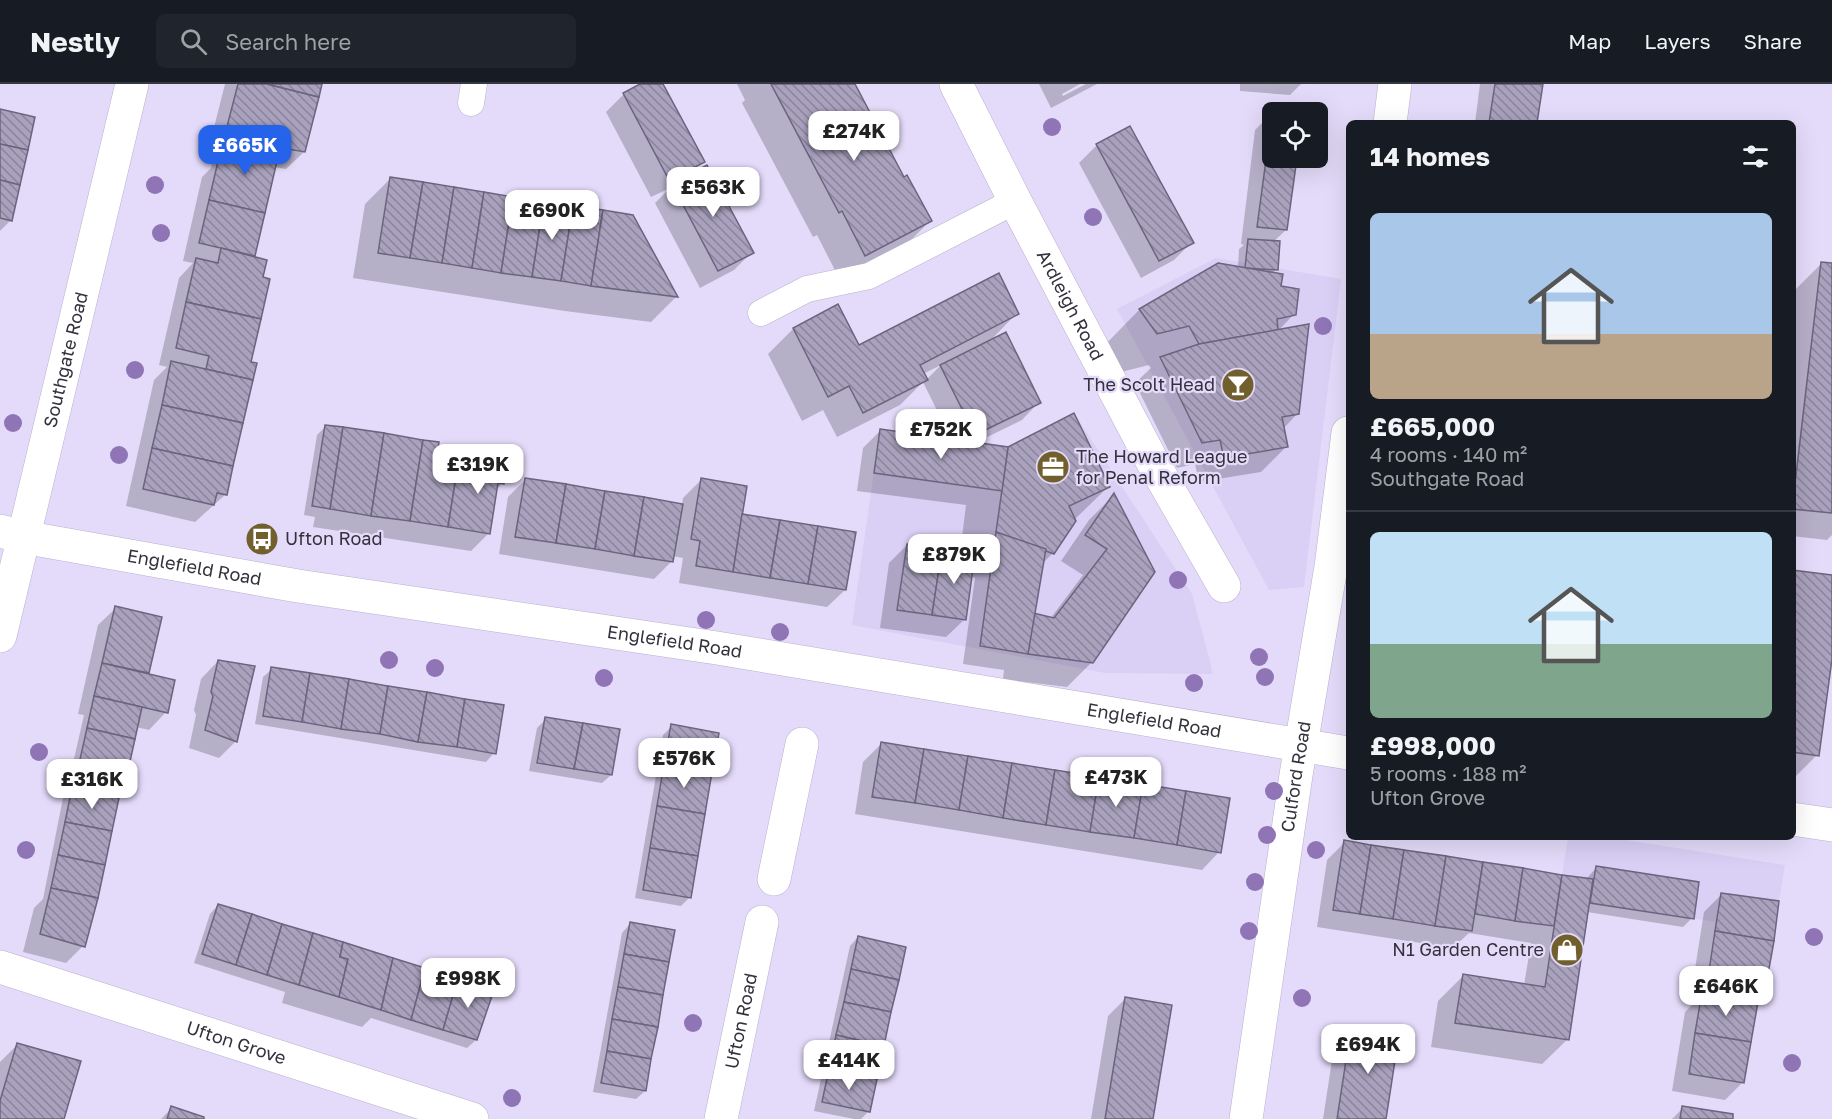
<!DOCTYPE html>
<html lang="en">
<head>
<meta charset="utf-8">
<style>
	body { margin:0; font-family:"Golos Text",sans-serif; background:#20242c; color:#f1f3f6; height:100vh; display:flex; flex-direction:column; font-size:22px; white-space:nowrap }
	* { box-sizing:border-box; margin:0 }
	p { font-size:20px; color:#9ea1a6 }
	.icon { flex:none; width:33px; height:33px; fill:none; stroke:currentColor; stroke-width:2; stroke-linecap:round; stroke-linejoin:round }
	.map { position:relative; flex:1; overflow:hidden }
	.side { position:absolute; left:1346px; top:36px; width:450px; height:720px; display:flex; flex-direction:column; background:#171b24; border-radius:9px; box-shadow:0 6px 24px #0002 }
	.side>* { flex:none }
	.buttons { position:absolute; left:1262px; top:18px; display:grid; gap:12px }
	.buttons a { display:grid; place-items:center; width:66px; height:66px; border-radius:9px; background:#171b24; box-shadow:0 6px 24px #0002; font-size:30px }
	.price { position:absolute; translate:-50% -51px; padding:0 14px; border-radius:12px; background:#fff; color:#222; font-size:20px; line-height:39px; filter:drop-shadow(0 2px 3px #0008) }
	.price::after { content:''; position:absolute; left:50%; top:36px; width:18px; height:14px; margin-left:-9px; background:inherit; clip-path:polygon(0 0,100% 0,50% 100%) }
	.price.on { background:#2563eb; color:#fff }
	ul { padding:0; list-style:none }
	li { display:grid; align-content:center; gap:12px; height:318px; padding:0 24px }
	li+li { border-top:2px solid #363941 }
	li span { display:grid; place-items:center; height:186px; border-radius:9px; color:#555 }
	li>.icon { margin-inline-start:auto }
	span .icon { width:108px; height:108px; fill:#fffc; stroke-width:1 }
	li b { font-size:26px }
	h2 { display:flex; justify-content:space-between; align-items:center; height:72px; padding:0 24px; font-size:26px }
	header { display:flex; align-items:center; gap:36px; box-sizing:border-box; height:84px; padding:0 30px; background:#171b24; border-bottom:2px solid #363941 }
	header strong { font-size:28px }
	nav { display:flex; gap:33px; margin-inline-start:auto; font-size:21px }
	.search { width:420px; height:54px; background:#20242c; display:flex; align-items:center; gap:15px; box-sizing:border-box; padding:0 21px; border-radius:9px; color:#9ea1a6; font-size:22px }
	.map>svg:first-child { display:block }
</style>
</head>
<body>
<header>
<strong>Nestly</strong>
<div class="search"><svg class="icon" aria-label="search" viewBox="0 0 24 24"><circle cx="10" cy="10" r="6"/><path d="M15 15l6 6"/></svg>Search here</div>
<nav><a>Map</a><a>Layers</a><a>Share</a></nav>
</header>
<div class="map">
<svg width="1832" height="1035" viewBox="0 0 1832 1035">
	<defs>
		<pattern id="building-back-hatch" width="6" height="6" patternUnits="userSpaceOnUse" patternTransform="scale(1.5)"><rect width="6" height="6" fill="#a9a1bd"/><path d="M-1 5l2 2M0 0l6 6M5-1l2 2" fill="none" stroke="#8a849b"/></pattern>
	</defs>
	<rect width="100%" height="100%" fill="#e4dbfa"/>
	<!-- built -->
	<g fill="#dacff5">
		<path d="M1216,174L1341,195L1304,503L1269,506L1117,225Z"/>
		<path d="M1074,329L1192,510L1211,581L1212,590L1105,589L852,541L880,345L1008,363Z"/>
		<path d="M1568,753H1607L1785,781L1779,817L1722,809L1717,838L1590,819L1569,956L1455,939L1463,890L1545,902Z"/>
	</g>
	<!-- shadow -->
	<g fill="#0003" fill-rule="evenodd">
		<path d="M225,0H320L304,68L286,85L274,83L254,173L249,279L255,280L226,410L195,438L126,422L154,296L167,283L159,281L179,194L193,179L183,177L202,93L211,84L213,73L207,71Z"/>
		<path d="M643,0H662L703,77L688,92L752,168L734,186L700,204L655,119L670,104L651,113L606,28L624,10Z"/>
		<path d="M737,0H854L904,95L930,137L905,162L840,196L817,151L813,153L742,19L745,16Z"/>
		<path d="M1039,0H1080L1062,10L1063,12L1086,0H1097L1051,24Z"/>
		<path d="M1240,0H1301L1290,11L1240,7Z"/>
		<path d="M1480,0H1541L1536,39H1475Z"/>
		<path d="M0,26L11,136L0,147Z"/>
		<path d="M1272,29V74H1295L1286,146L1273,158L1276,185L1272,190L1294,230L1278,247L1298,329L1283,345L1287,362L1261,388L1199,398L1195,380L1177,384L1135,299L1151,284L1149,281L1117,289L1100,266L1139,226L1218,180L1238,184L1239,165L1244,161L1241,160L1255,46Z"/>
		<path d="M1130,44L1192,158L1174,176L1141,194L1079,79L1096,62Z"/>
		<path d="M390,95L633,132L676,213L651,238L565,227L353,194L365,120Z"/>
		<path d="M1821,180L1832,181V451L1827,456L1792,452V233L1796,205Z"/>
		<path d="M838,222L859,263L1017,229L990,257L1039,318L1022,336L973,360L1108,403L1074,436L1053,469L1041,481L1033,531L1050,535L1083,491L1061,477L1089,436L1114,411L1153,488L1092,578L1067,603L1003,595L1004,586L963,580L975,494L971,492L964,536L946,553L880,544L889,479L907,461L960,469L966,421L857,407L863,364L880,347L952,357L923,298L900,321L837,353L823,326L802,337L768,270L793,245ZM941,281L926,296L923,290Z"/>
		<path d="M326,342L434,384L467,389V386L485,368L503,399L495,406L489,449L471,467L313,443L315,433L304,431L317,351Z"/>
		<path d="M526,395L682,421L683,414L701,396L740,431L845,506L827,523L679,499L683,474L672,472L671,478L654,495L499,470L508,413Z"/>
		<path d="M1792,488L1832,493V564L1817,671L1792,696Z"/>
		<path d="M116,524L161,534L148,591L166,628L149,646L136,643L125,690L117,698L71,688L84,631L78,630L98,541Z"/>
		<path d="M218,577L236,657L219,674L189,664L196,631L194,626L201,595Z"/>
		<path d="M272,585L494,669L486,678L255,640L263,593Z"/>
		<path d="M546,635L611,691L602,699L529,687L537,644Z"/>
		<path d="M672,642L690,813L681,822L635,814L663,651Z"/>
		<path d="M881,660L1219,768L1202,786L855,730L863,678Z"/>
		<path d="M72,706L83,862L66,879L23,868L34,824L43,815L63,714Z"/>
		<path d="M1345,758L1587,796L1588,793L1596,784L1692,834L1683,843L1587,828L1568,955L1542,980L1431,963L1438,917L1464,891L1524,901L1531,859L1469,849L1453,864L1317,843L1327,776Z"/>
		<path d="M1722,810L1766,896L1748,913L1692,904L1704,828Z"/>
		<path d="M218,821L476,956L467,964L371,934L362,943L282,919L285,908L194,879L210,830Z"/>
		<path d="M630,840L645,1007L636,1015L593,1008L622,849Z"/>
		<path d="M858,853L869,1027L861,1035H854L814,1027L850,862Z"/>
		<path d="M1703,910L1743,998L1725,1016L1672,1007L1685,928Z"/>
		<path d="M1126,914L1152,1035H1091L1108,932Z"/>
		<path d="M1351,945L1385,1035H1323L1334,963Z"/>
		<path d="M18,960L62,1035H0V978Z"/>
		<path d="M172,1024L205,1035H161Z"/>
		<path d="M1683,1024L1731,1035H1672Z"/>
	</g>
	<!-- building -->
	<g fill="url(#building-back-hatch)" stroke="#6c647f" stroke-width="1.5">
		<path d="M238,0H267L319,13L305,68L224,54Z"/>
		<path d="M267,0H322L319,13Z"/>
		<path d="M640,0H663L705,78L669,96L623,9Z"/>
		<path d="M771,0H855L904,93L907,91L932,137L865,172L842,127L839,129Z"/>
		<path d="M1495,0H1543L1537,39H1489Z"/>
		<path d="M0,25L35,33L28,66L0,60Z"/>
		<path d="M1272,31V74H1297L1287,146L1257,143Z"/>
		<path d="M1130,42L1194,159L1159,177L1096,60Z"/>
		<path d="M230,55L280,64L265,129L209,116L219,73L225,75Z"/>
		<path d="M0,60L28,66L20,101L0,96Z"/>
		<path d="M707,81L754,169L718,187L672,100Z"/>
		<path d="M390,93L423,98L410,174L378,169Z"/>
		<path d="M0,96L20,101L12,137L0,134Z"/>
		<path d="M423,98L454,103L442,179L410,174Z"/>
		<path d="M454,103L484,108L472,184L442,179Z"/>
		<path d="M484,108L513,113L501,189L472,184Z"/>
		<path d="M513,113L544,117L532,193L501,189Z"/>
		<path d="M209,116L265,129L255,172L199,159Z"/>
		<path d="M544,117L573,122L561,197L532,193Z"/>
		<path d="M573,122L603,126L591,202L561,197Z"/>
		<path d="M603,126L633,131L678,213L591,202Z"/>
		<path d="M1248,155L1280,157L1278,186L1245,184Z"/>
		<path d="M221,164L267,176L263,193L270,195L261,235L186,218L196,174L218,179Z"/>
		<path d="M1821,178L1832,179V429L1792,425Z"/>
		<path d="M1218,179L1283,190L1281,202L1299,205L1296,231L1277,235L1278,246L1199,260L1189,242L1157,250L1139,225Z"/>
		<path d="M999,189L1019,230L920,281L928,296L863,329L849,302L828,313L793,244L838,220L859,261Z"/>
		<path d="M186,218L261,235L251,278L257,279L253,296L206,285L209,272L176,264Z"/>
		<path d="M1309,240L1299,330L1282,333L1288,363L1224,374L1220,356L1202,359L1160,273L1199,260Z"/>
		<path d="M1006,248L1041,319L975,351L940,281Z"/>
		<path d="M171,277L253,296L243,339L162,321Z"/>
		<path d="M162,321L243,339L233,382L152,364Z"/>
		<path d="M1074,329L1110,403L1069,422L1076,437L1054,470L996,448L1008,363Z"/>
		<path d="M325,341L343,343L330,425L312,422Z"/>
		<path d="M343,343L384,349L371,432L330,425Z"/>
		<path d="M880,345L1008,363L1002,407L874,389Z"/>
		<path d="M384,349L423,356L410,437L371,432Z"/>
		<path d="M423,356L439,358L435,383L457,387L448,443L410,437Z"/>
		<path d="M152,364L233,382L227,411L217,409L214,421L143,405Z"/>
		<path d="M484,367L509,370L504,400L498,399L490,450L448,443L457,387L481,390Z"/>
		<path d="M525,394L566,400L556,459L515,453Z"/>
		<path d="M701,394L747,402L733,488L696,482L700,457L691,455Z"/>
		<path d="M566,400L605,407L595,465L556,459Z"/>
		<path d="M605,407L644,413L634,472L595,465Z"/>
		<path d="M1114,409L1155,488L1093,579L1028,570L1033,529L1054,534L1107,465L1085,451Z"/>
		<path d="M644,413L683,420L673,478L634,472Z"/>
		<path d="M742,430L780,436L770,494L733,488Z"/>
		<path d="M780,436L818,442L808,500L770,494Z"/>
		<path d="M818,442L856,448L846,506L808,500Z"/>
		<path d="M996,448L1046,465L1028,570L980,562Z"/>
		<path d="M907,460L942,465L932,531L897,526Z"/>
		<path d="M942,465L975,470L966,536L932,531Z"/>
		<path d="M1792,486L1832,491V575L1819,672L1792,668Z"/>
		<path d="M115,522L162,533L149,589L102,579Z"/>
		<path d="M218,576L255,582L237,658L205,646L213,612L211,608Z"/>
		<path d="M102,579L175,596L168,629L94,612Z"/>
		<path d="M271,583L310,589L302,638L263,632Z"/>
		<path d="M310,589L349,595L341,645L302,638Z"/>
		<path d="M349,595L388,602L380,650L341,645Z"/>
		<path d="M388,602L427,608L418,658L380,650Z"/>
		<path d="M427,608L465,615L457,663L418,658Z"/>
		<path d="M94,612L142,623L135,655L87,644Z"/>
		<path d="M465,615L504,621L496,670L457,663Z"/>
		<path d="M545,633L583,639L574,685L537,679Z"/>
		<path d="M583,639L620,645L612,691L574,685Z"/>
		<path d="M671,640L719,649L712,688L664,680Z"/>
		<path d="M87,644L135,655L127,691L79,680Z"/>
		<path d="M881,658L924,665L915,719L872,713Z"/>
		<path d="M924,665L968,672L959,726L915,719Z"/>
		<path d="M968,672L1012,679L1003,734L959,726Z"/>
		<path d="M1012,679L1055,686L1046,741L1003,734Z"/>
		<path d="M664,680L712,688L705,730L657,722Z"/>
		<path d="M1055,686L1099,693L1090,748L1046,741Z"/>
		<path d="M1099,693L1143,700L1134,754L1090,748Z"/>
		<path d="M1143,700L1186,707L1177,761L1134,754Z"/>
		<path d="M72,704L119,714L112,747L65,738Z"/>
		<path d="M1186,707L1230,714L1221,769L1177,761Z"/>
		<path d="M657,722L705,730L698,772L650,764Z"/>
		<path d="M65,738L112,747L105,781L58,771Z"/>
		<path d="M1344,756L1371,761L1360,830L1333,826Z"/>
		<path d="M1371,761L1404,766L1393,835L1360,830Z"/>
		<path d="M650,764L698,772L691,814L643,806Z"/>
		<path d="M1404,766L1446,772L1435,842L1393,835Z"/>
		<path d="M58,771L105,781L98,814L51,804Z"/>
		<path d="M1446,772L1483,778L1472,847L1435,842Z"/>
		<path d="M1483,778L1523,784L1515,837L1475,830Z"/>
		<path d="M1596,782L1699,798L1694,835L1590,819Z"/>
		<path d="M1523,784L1562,791L1554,842L1515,837Z"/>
		<path d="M1562,791L1593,795L1569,956L1455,939L1463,890L1545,903Z"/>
		<path d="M51,804L98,814L85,863L40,850Z"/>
		<path d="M1721,809L1779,817L1774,857L1715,847Z"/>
		<path d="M218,820L252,830L236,881L202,870Z"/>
		<path d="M252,830L282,840L267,891L236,881Z"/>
		<path d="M630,838L675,846L669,878L624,870Z"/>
		<path d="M282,840L313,849L299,901L267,891Z"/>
		<path d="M1715,847L1774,857L1767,896L1709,887Z"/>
		<path d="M313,849L343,858L340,873L348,875L339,913L299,901Z"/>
		<path d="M858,852L906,863L899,896L851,885Z"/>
		<path d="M343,858L393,874L381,926L339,913L348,875L340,873Z"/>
		<path d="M624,870L669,878L663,911L618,903Z"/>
		<path d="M393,874L425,884L411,936L381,926Z"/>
		<path d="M425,884L458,894L443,946L411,936Z"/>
		<path d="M851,885L899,896L891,928L844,918Z"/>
		<path d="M458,894L494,906L477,956L443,946Z"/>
		<path d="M618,903L663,911L658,943L612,935Z"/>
		<path d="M1702,908L1758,918L1751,958L1695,949Z"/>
		<path d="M1125,913L1172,921L1153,1035H1105Z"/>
		<path d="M844,918L891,928L884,962L836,951Z"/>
		<path d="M612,935L658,943L651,975L607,967Z"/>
		<path d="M1351,944L1399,951L1386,1035H1337Z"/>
		<path d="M1695,949L1751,958L1744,999L1689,990Z"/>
		<path d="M836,951L884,962L877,995L829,985Z"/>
		<path d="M17,959L81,977L64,1035H0V1017Z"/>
		<path d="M607,967L651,975L646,1007L601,999Z"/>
		<path d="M829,985L877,995L870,1028L822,1018Z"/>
		<path d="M171,1022L204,1033V1035H167Z"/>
		<path d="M1682,1022L1733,1030V1035H1680Z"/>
	</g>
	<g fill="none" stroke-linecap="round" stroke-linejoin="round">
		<!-- service casing -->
		<g stroke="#b8b0cd" stroke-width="27">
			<g id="service">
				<path d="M471,19L474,0"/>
				<path d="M761,229L807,205L869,192L1015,117"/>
			</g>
		</g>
		<!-- pedestrian casing -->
		<g stroke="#b8b0cd" stroke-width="34">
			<path id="pedestrian" d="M774,795L802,660"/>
		</g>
		<!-- minor casing -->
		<g stroke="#b8b0cd" stroke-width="34">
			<g id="minor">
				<path id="s1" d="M956,0L1015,117L1151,375L1224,502"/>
				<path d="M1390,39L1395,0"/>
				<path d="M0,447L23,453"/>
				<path id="s2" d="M0,883L472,1035"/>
				<path id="s3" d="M721,1035L762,838"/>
				<path id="s4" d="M1246,1035L1296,691L1331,483L1348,349"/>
			</g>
		</g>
		<!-- tertiary casing -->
		<g stroke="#b8b0cd" stroke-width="34">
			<g id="tertiary">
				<path id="s5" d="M23,453L298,502L717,564L1348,669"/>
				<path d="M1792,735L1832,741"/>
			</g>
		</g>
		<!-- secondary casing -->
		<g stroke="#b8b0cd" stroke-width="34">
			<g id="secondary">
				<path id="s6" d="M0,552L132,0"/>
			</g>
		</g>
		<!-- service -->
		<use href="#service" stroke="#fff" stroke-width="26"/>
		<!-- pedestrian -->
		<use href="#pedestrian" stroke="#fff" stroke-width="33"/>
		<!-- minor -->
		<use href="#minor" stroke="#fff" stroke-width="33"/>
		<!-- tertiary -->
		<use href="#tertiary" stroke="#fff" stroke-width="33"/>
		<!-- secondary -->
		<use href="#secondary" stroke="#fff" stroke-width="33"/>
	</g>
	<!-- trees -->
	<g fill="#8f74b6">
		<circle cx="1052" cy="43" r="9"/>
		<circle cx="155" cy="101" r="9"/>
		<circle cx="1093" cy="133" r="9"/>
		<circle cx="161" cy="149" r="9"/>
		<circle cx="1323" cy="242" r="9"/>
		<circle cx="135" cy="286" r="9"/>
		<circle cx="13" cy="339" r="9"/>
		<circle cx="119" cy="371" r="9"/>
		<circle cx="1178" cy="496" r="9"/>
		<circle cx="706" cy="536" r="9"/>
		<circle cx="780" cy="548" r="9"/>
		<circle cx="1259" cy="573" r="9"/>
		<circle cx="389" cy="576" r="9"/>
		<circle cx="435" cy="584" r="9"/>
		<circle cx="1265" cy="593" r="9"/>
		<circle cx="604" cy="594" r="9"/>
		<circle cx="1194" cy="599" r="9"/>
		<circle cx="39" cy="668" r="9"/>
		<circle cx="1274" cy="707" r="9"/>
		<circle cx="1267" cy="751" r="9"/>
		<circle cx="26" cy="766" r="9"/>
		<circle cx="1316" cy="766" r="9"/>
		<circle cx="1255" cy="798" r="9"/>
		<circle cx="1249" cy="847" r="9"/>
		<circle cx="1814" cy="853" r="9"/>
		<circle cx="1302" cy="914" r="9"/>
		<circle cx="693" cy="939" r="9"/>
		<circle cx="1792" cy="979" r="9"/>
		<circle cx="512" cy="1014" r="9"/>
	</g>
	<!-- icons -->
	<defs>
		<g id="bar-disc" transform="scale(1.725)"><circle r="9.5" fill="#725f2e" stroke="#e4dbfa"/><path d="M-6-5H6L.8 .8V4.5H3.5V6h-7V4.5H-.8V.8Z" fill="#fff"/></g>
		<g id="office-disc" transform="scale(1.725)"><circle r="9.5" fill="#725f2e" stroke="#e4dbfa"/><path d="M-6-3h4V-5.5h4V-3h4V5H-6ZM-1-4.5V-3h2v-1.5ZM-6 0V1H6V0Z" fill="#fff"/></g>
		<g id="bus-disc" transform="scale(1.725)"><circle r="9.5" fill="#725f2e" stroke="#e4dbfa"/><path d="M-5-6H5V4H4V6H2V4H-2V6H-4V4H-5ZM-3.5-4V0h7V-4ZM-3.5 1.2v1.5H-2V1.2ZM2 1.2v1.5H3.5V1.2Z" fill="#fff"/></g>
		<g id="shop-disc" transform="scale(1.725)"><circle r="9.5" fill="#725f2e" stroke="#e4dbfa"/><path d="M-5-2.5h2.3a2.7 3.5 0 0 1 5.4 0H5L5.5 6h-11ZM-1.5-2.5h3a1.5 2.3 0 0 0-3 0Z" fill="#fff"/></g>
	</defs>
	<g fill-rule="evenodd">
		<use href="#bar-disc" x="1238" y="301"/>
		<use href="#office-disc" x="1053" y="383"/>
		<use href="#bus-disc" x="262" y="455"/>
		<use href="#shop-disc" x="1567" y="866"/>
	</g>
	<g text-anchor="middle" stroke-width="4.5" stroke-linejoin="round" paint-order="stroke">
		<!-- street labels -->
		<g font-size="18" fill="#34313c" stroke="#e4dbfa">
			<text dy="6" stroke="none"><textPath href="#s1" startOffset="249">Ardleigh Road</textPath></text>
			<text dy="6" stroke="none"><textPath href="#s6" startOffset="284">Southgate Road</textPath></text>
			<text dy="6" stroke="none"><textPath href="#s5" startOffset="174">Englefield Road</textPath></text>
			<text dy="6" stroke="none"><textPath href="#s5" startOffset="660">Englefield Road</textPath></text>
			<text dy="6" stroke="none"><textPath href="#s5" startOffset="1146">Englefield Road</textPath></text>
			<text dy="6" stroke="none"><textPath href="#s4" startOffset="346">Culford Road</textPath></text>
			<text dy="6" stroke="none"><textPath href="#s3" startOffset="100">Ufton Road</textPath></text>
			<text dy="6" stroke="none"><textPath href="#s2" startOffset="248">Ufton Grove</textPath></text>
		</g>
		<!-- poi labels -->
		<g font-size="18" fill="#34313c" stroke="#e4dbfa" text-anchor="end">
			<text x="1215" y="307">The Scolt Head</text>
			<text x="1076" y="379" text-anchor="start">The Howard League<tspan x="1076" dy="21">for Penal Reform</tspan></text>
			<text x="285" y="461" text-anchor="start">Ufton Road</text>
			<text x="1544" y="872">N1 Garden Centre</text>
		</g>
	</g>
</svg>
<div class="buttons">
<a><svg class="icon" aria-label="locate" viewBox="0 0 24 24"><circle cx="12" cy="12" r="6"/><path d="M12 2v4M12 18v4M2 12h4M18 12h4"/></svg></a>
</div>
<b class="price" style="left:854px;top:78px">£274K</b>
<b class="price on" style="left:245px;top:92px">£665K</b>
<b class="price" style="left:713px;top:134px">£563K</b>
<b class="price" style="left:552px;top:157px">£690K</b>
<b class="price" style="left:941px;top:376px">£752K</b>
<b class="price" style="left:478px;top:411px">£319K</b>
<b class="price" style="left:954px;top:501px">£879K</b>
<b class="price" style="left:684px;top:705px">£576K</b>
<b class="price" style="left:1116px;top:724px">£473K</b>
<b class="price" style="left:92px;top:726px">£316K</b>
<b class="price" style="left:468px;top:925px">£998K</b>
<b class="price" style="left:1726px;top:933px">£646K</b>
<b class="price" style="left:1368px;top:991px">£694K</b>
<b class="price" style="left:849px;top:1007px">£414K</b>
<section class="side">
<h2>14 homes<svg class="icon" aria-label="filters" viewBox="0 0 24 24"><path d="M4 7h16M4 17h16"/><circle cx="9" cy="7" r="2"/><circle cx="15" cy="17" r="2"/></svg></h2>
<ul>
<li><span style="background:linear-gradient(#a9c7e8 65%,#b9a48a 0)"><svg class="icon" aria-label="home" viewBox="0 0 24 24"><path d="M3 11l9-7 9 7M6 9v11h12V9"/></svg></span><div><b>£665,000</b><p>4 rooms · 140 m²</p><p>Southgate Road</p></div></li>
<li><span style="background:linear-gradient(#bfe0f5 60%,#7fa58c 0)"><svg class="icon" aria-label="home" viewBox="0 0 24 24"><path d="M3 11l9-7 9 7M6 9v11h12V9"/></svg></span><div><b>£998,000</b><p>5 rooms · 188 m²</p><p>Ufton Grove</p></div></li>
</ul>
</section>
</div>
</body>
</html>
